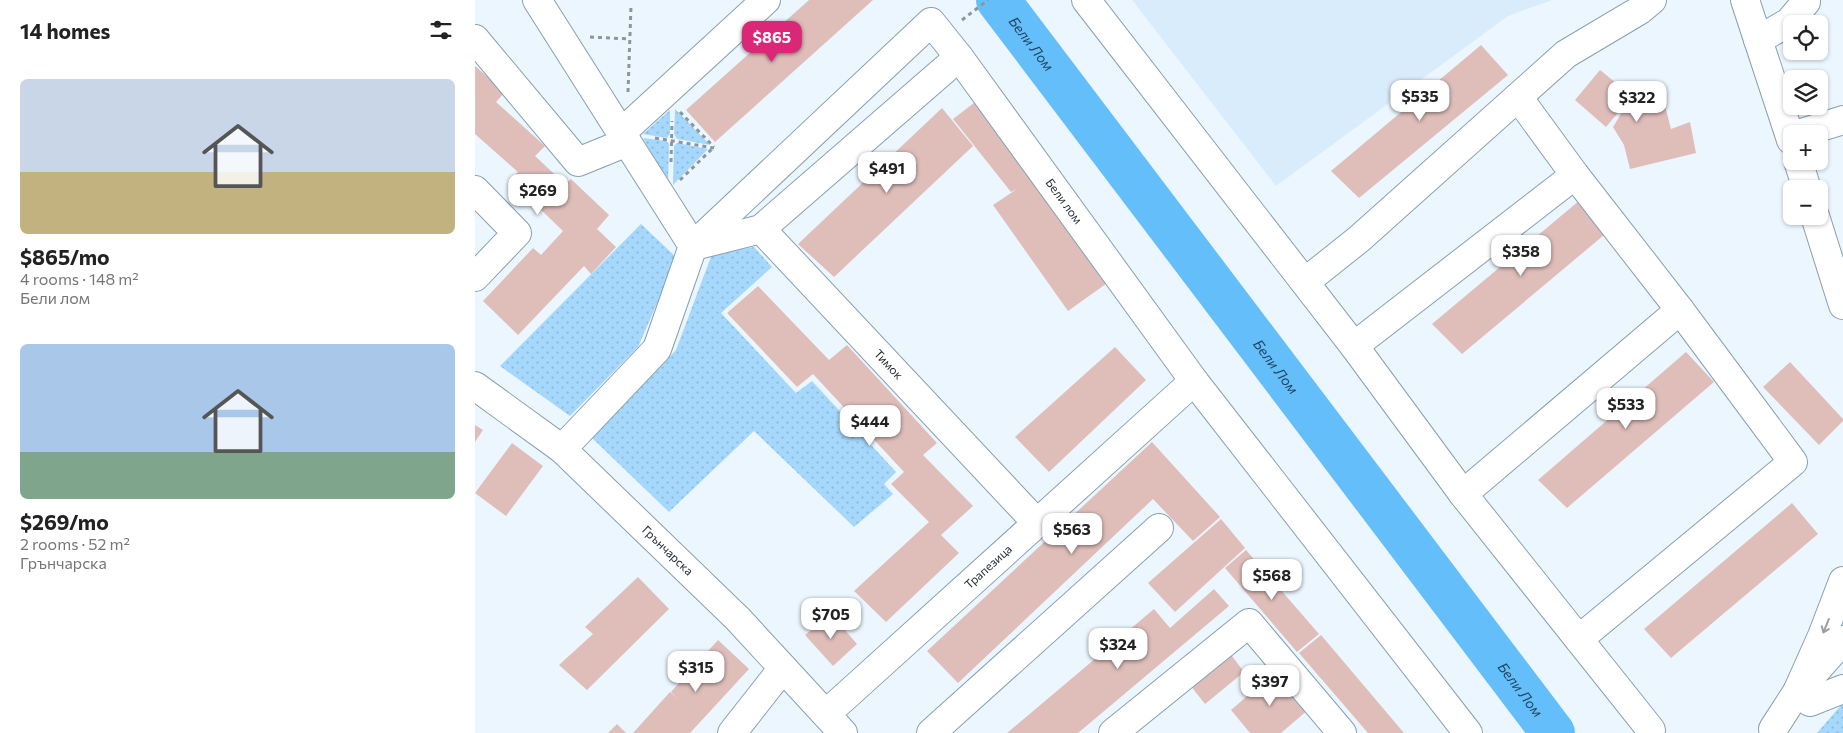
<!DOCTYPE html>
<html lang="en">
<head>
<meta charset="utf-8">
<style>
	body { margin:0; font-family:Commissioner,sans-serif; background:#f6f6f6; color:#222; height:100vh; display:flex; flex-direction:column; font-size:19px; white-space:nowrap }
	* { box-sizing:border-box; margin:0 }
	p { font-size:16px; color:#767676 }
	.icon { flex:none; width:28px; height:28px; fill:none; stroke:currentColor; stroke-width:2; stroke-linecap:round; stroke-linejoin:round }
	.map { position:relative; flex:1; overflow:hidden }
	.details { display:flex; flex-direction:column; background:#fff; width:475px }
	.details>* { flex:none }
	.tools { position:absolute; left:1308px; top:15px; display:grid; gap:10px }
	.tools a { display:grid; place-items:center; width:45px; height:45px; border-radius:8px; background:#fff; box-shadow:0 1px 4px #0004; font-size:25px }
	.price { position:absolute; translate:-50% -42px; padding:0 11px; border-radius:10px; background:#fff; color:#222; font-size:16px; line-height:32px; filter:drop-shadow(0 1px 2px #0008) }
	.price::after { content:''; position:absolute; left:50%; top:30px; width:15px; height:11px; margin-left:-8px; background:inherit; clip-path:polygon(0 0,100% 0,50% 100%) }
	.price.selected { background:#db2777; color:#fff }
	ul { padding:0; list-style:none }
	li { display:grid; align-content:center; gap:10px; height:265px; padding:0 20px }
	li span { display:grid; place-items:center; height:155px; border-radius:8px; color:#555 }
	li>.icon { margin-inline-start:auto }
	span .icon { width:90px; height:90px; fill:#fffc; stroke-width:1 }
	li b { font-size:21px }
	h2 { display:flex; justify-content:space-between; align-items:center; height:60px; padding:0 20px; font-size:21px }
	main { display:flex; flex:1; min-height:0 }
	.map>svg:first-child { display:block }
</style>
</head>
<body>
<main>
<section class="details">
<h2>14 homes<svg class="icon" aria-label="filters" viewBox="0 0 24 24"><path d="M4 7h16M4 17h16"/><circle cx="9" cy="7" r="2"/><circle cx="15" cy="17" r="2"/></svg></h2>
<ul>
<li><span style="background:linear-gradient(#c9d6e8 60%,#c2b280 0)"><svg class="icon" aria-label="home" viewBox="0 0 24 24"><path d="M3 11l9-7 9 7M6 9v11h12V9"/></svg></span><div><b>$865/mo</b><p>4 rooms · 148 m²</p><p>Бели лом</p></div></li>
<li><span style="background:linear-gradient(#a9c7e8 70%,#7fa58c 0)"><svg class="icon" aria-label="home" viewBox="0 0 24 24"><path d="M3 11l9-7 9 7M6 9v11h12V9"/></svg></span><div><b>$269/mo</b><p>2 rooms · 52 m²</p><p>Грънчарска</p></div></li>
</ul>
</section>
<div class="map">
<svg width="1368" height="733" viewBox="0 0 1368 733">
	<defs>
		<pattern id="park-dots" width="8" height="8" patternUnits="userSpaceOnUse" patternTransform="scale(1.25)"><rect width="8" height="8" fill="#a5d8fc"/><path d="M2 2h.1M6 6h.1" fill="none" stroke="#8eb9d8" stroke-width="1.8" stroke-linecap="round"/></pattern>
	</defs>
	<rect width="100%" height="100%" fill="#ecf6fe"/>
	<!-- built -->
	<path fill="#d9ecfb" d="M657,0H1077L1033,16L801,186Z"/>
	<!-- park -->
	<g fill="url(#park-dots)">
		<path d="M200,109L235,145L202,139L199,134Z"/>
		<path d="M195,110V134L192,138L168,134Z"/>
		<path d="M168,138L191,141L194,144L193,183Z"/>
		<path d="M202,143L233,149L198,185L199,146Z"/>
		<path d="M166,224L202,258L163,347L95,416L25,366Z"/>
		<path d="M279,247L297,267L246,313L321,393L337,381L421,472L409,484L418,494L379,527L279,431L194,512L117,438L201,350L237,254Z"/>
		<path d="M1368,703V733H1342Z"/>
	</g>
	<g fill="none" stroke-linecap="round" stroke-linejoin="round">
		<!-- river -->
		<path stroke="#64befa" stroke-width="44" id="s1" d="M523,0L1078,733"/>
	</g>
	<!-- building -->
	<g fill="#dfbeba">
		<path d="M334,0H398L240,142L211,110Z"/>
		<path d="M1006,45L1033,75L884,198L856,171Z"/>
		<path d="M0,66L30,92L21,102L70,146L60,156L90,184L96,179L134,215L122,229L141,247L116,274L109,266L43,335L8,301L58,248L66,255L88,231L35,180L43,172L0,134Z"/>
		<path d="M1125,70L1157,96L1173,89L1176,103L1188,98L1196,129L1215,122L1221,153L1155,169L1149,145L1138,127L1157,96L1131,127L1100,100Z"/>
		<path d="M508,96L635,281L593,311L518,205L542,189L536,192L478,119Z"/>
		<path d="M467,108L498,146L359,277L323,244Z"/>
		<path d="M1105,200L1135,230L987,354L957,324Z"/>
		<path d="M283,286L354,360L372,345L462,443L448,455L498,506L466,535L484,553L411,622L379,591L454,522L416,484L429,472L338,374L322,387L252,313Z"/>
		<path d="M640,347L671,380L574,472L540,437Z"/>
		<path d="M1211,352L1239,382L1092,508L1063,480Z"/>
		<path d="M1315,362L1368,419V421L1344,445L1288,387Z"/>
		<path d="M0,425L8,430L0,442Z"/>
		<path d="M677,442L745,517L718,541L678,499L483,683L452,651Z"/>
		<path d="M37,443L68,466L31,516L0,493Z"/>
		<path d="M1317,503L1343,534L1196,658L1169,629Z"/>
		<path d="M746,519L770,548L700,612L673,583Z"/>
		<path d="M771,550L844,634L822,652L750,568Z"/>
		<path d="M163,577L194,609L112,690L84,665L118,634L110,627Z"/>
		<path d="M739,589L754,606L603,733H532L679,609L695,628Z"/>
		<path d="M356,614L382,644L358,666L330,635Z"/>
		<path d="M846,635L929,733H893L824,653Z"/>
		<path d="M243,640L274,669L215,733H158L195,692L203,699L196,692Z"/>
		<path d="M754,652L769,672L730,704L715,685Z"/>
		<path d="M801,671L834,709L806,733H775L756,710Z"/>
		<path d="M142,724L151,733H133Z"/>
	</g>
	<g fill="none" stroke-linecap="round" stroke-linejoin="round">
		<!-- minor casing -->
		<g stroke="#87a0b2" stroke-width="30">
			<g id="minor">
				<path d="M62,0L218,246L182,349L87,449"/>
				<path d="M611,0L879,346L988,494L1176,730"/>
				<path d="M1270,0L1316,140"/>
				<path d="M0,39L103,162L152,142"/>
				<path d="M1283,40L1314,22L1331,2V0"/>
				<path d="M1043,97L1100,175L1205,310L1318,462L1104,639"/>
				<path d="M146,133L291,0"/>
				<path d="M1323,134L1368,120"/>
				<path d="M1323,161L1332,189"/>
				<path d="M0,190L42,233L0,277"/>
				<path d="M1340,216L1368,305"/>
				<path id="s2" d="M286,229L562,523"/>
				<path id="s3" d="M218,246L456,22L484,57L719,381L993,733"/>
				<path d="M219,246L286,229L484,57"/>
				<path d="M830,282L884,239L1091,54L1165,10L1177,0"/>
				<path d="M879,346L1100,175"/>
				<path id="s4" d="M0,386L87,449L263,619L368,733"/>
				<path d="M988,494L1205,310"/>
				<path d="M1322,692L1347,636L1368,581"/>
				<path d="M1335,702L1368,689"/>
				<path id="s5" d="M351,714L719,381"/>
				<path d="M1298,729L1322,692L1368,640"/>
				<path d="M257,733L308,668"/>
				<path d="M456,733L684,528"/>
				<path d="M638,733L774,623L867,733"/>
			</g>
		</g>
		<!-- path -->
		<g stroke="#8c969d" stroke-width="3" stroke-dasharray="4 4" stroke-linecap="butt">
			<path d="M487,20L513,0"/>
			<path d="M115,37L155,39"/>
			<path d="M153,92L156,6"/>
			<path d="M205,112L239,147"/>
			<path d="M180,138L239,148"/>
			<path d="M196,162L197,121"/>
			<path d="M205,180L238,148"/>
		</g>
		<!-- minor -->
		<use href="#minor" stroke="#fff" stroke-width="28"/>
	</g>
	<!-- one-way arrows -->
	<defs><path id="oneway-shaft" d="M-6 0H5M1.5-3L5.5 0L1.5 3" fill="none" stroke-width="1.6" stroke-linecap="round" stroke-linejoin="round" transform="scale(1.25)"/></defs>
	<use stroke="#9a9fa2" href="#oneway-shaft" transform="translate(1351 626) rotate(112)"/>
	<g text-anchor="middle" stroke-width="5" stroke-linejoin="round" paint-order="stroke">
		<!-- street labels -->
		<g font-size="12" fill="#1f2930" stroke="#fff">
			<text dy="4" stroke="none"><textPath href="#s3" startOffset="550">Бели лом</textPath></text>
			<text dy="4" stroke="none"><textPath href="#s2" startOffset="186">Тимок</textPath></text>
			<text dy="4" stroke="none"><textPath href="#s4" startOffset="254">Грънчарска</textPath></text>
			<text dy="4" stroke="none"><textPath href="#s5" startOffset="219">Трапезица</textPath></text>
		</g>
		<!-- water labels -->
		<g font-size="14" font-style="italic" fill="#214760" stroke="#fff">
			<text dy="5" stroke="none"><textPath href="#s1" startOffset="55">Бели Лом</textPath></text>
			<text dy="5" stroke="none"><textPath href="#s1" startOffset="460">Бели Лом</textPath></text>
			<text dy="5" stroke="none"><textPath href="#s1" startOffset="865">Бели Лом</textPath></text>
		</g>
	</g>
</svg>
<div class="tools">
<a><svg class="icon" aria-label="locate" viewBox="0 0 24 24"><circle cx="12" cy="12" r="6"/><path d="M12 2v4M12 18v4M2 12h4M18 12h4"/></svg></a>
<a><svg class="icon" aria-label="layers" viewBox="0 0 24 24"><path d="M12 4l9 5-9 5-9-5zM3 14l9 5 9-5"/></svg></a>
<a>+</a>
<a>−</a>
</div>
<b class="price selected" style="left:297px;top:63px">$865</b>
<b class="price" style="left:945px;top:122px">$535</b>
<b class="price" style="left:1162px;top:123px">$322</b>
<b class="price" style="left:412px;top:194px">$491</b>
<b class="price" style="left:63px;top:216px">$269</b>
<b class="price" style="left:1046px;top:277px">$358</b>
<b class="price" style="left:1151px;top:430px">$533</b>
<b class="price" style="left:395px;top:447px">$444</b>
<b class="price" style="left:597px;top:555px">$563</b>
<b class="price" style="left:797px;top:601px">$568</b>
<b class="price" style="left:356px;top:640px">$705</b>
<b class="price" style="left:643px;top:670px">$324</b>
<b class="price" style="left:221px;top:693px">$315</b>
<b class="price" style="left:795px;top:707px">$397</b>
</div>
</main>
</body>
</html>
